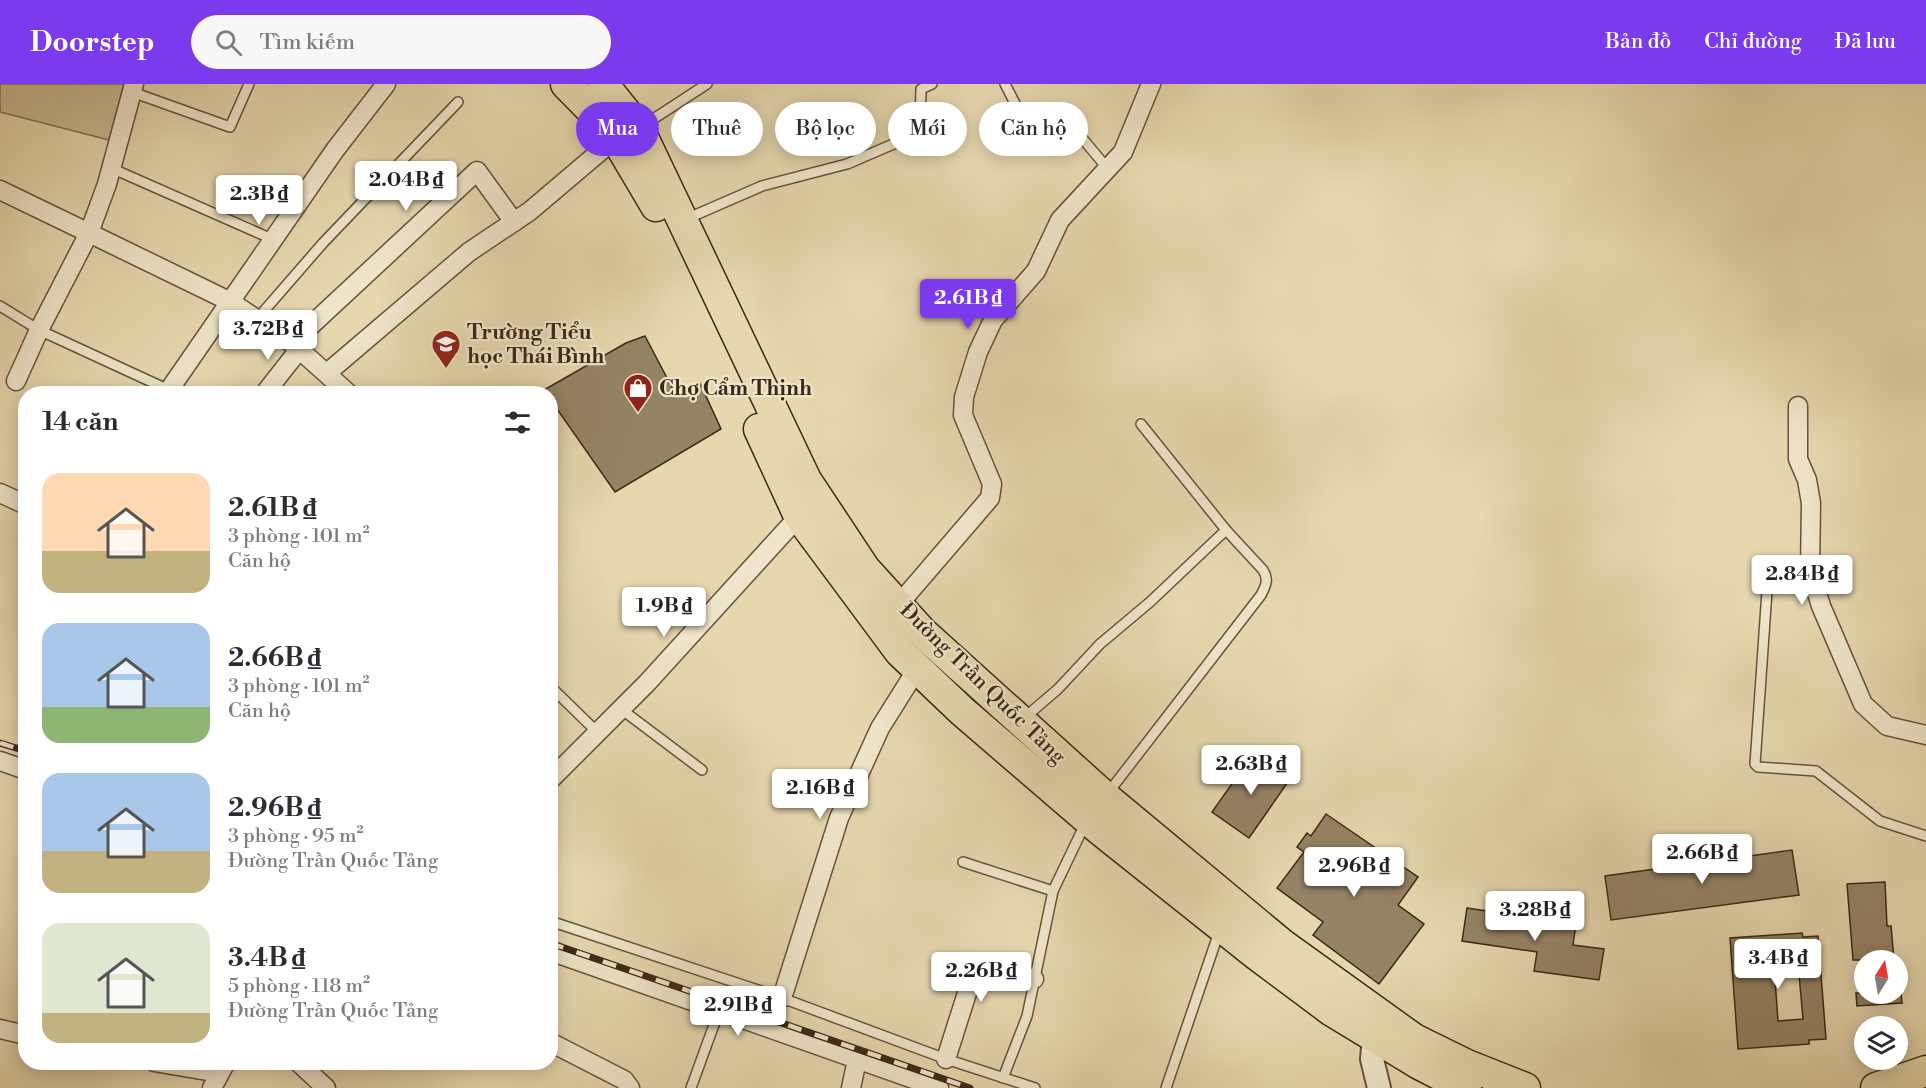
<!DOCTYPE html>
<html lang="vi">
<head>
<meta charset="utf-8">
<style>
	body { margin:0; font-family:"Libre Bodoni",serif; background:#f7f7f7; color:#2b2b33; height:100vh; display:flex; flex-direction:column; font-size:22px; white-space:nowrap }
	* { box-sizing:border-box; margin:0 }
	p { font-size:20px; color:#7c7c81 }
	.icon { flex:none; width:33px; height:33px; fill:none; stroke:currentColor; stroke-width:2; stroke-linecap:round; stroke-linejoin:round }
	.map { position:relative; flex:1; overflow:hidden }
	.details { position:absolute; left:18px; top:302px; width:540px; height:684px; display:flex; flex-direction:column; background:#fff; border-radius:24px; box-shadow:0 3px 15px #0003 }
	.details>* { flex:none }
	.hud { position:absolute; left:576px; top:18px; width:570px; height:54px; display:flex; gap:12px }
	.needle { width:39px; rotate:11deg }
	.fabs { position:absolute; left:1854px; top:866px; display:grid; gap:12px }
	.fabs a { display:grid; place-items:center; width:54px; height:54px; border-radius:50%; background:#fff; box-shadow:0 3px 15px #0003; font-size:30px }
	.price { position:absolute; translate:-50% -51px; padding:0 14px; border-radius:6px; background:#fff; color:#222; font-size:20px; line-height:39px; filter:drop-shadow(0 2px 3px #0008) }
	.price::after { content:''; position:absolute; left:50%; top:36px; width:18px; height:14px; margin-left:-9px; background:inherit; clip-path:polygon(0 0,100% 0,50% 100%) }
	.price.selected { background:#7c3aed; color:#fff }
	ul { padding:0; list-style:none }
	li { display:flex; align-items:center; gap:18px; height:150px; padding:0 24px }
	li span { display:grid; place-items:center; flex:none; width:168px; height:120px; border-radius:18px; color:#555 }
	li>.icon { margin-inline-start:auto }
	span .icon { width:72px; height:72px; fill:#fffc; stroke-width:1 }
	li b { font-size:26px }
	h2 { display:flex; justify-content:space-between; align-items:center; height:72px; padding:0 24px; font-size:26px }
	.tag { padding:0 21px; border-radius:27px; background:#fff; box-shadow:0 3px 15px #0003; font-size:21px; line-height:54px }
	.tag.selected { background:#7c3aed; color:#fff }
	header { display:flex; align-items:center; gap:36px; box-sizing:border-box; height:84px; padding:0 30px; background:#7c3aed; color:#fff }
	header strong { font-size:28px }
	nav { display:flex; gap:33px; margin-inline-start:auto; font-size:21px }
	.search { width:420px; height:54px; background:#f7f7f7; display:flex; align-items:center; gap:15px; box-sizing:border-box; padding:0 21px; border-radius:33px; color:#7c7c81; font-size:22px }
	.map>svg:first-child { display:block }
</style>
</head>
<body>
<header>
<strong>Doorstep</strong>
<div class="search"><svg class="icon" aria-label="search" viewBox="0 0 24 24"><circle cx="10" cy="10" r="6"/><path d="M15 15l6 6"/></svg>Tìm kiếm</div>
<nav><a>Bản đồ</a><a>Chỉ đường</a><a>Đã lưu</a></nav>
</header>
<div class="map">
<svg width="1926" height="1004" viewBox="0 0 1926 1004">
	<rect width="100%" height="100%" fill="#e6d7ae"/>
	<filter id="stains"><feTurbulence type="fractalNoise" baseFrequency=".00333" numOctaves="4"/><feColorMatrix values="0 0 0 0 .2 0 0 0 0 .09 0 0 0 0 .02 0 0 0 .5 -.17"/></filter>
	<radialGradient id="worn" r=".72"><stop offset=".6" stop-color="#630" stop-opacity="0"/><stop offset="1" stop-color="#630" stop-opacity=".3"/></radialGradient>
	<!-- green -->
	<path fill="#c9b994" stroke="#837055" stroke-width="1.5" d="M0,0H124L109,56L0,28Z"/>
	<!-- building -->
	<g fill="#958365" stroke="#3d2716" stroke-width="1.5" fill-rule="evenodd">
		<path d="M645,252L676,311L700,299L721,345L615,408L550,315V309L544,306L626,259Z"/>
		<path d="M1253,670L1290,695L1249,754L1212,728Z"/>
		<path d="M1326,730L1418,793L1398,821L1424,840L1379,900L1313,851L1323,838L1277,804L1304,768L1297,763L1307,749L1311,752Z"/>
		<path d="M1792,766L1799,811L1611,836L1605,792Z"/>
		<path d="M1885,798L1887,842H1891L1894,876H1853L1847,800Z"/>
		<path d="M1467,824L1576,840L1573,861L1604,865L1599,896L1534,887L1537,868L1462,857Z"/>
		<path d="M1802,849L1803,853L1818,852L1826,955L1809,956V960L1738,965L1730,854ZM1798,879L1803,935L1778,937L1774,881Z"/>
		<path d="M1856,909H1901L1902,919L1857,922Z"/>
	</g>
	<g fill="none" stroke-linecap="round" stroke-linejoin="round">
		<!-- service casing -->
		<g stroke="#67533c" stroke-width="12">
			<g id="service">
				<path d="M1005,0L1024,37L1029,42L1062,34L1067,36L1108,85"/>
				<path d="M132,8L230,43L249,0"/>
				<path d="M641,43L707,0"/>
				<path d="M111,84L272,155"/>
				<path d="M686,135L762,102L847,80L912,52L920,42L921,5L932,0"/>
				<path d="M0,222L39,246L169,306"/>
				<path d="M257,235L323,159L458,18"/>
				<path d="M1767,507L1755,680L1758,683L1816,687L1880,737L1926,752"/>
				<path d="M550,602L597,648"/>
				<path d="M621,625L702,686"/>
				<path d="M1023,635L1058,605L1100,560L1150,518L1226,446"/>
				<path d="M1108,709L1261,511C1266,501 1269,496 1263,486L1226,446L1141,340"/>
				<path d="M963,778L1053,807"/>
				<path d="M550,837L782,914L946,975L1035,1004"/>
				<path d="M1003,994L1027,932L1053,807L1085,740"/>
				<path d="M691,1004L719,927"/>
				<path d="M1166,1004L1219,848"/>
			</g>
		</g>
		<!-- minor casing -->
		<g stroke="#67533c" stroke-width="21">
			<g id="minor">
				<path d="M134,0L107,100L89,149L231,218L292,259L348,309"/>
				<path d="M0,106L89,149L39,246L16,297"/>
				<path d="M292,259L477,87L514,138"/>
				<path d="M327,289L469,168L530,127L616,54"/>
				<path d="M167,309L335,66L386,0"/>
				<path d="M265,309L298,267"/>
				<path d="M1798,322V375L1807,396L1811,419L1810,487L1821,522L1863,620L1887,642L1926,651"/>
				<path d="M0,409L26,421"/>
				<path d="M899,520L990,414L992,400L963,331L964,313L978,268L993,236L1036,187L1060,136L1123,68L1151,0"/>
				<path d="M0,677L26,686"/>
				<path d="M550,696L647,599L799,432"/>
				<path d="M550,867L939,1004"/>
				<path d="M782,914L839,734L880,644L917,585"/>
				<path d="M0,945L26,951"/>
				<path d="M550,958L624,996L630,1004"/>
				<path d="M946,975L974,887L991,883L1034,895"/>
				<path d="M154,978L219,989"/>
				<path d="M298,978L326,1004"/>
				<path d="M212,1004L226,978"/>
				<path d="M851,1004L857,976"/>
			</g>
		</g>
		<!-- tertiary casing -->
		<g stroke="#67533c" stroke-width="26">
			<path id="tertiary" d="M1374,953L1372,975L1379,1004"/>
		</g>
		<!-- trunk casing -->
		<g stroke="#3d2716" stroke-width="33">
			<g id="trunk">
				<path d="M566,0L611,46L656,122"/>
				<path d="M603,0L639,45L806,396L865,485L923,549L1105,713L1283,861L1414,955L1467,981L1525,1004"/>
				<path d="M759,345L799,432L900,568L962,627L1099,745L1257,871L1332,927L1419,980L1466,1004"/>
				<path d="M1876,1004L1926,987"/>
			</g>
		</g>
		<!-- service -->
		<use href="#service" stroke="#efe5ca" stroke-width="9"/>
		<!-- minor -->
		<use href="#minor" stroke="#efe5ca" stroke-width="18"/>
		<!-- tertiary -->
		<use href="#tertiary" stroke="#efe5ca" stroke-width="22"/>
		<!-- trunk -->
		<use href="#trunk" stroke="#e6d7ae" stroke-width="30"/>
		<!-- rail casing -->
		<g stroke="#3d2716" stroke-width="7">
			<g id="rail">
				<path d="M0,659L26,667"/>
				<path d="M550,859L970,1004"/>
			</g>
		</g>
		<!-- rail -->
		<use href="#rail" stroke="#efe5ca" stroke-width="4.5" stroke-dasharray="14" stroke-linecap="butt"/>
	</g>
	<!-- icons -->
	<defs>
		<g id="school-pin" transform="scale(1.5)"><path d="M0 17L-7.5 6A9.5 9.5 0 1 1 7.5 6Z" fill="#8f2418" stroke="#efe5ca"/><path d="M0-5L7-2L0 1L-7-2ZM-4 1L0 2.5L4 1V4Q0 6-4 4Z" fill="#fff"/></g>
		<g id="shop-pin" transform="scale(1.5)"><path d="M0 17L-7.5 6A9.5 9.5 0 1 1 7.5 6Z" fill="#8f2418" stroke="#efe5ca"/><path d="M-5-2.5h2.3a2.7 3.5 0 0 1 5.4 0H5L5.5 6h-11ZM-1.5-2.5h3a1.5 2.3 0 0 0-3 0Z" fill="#fff"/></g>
	</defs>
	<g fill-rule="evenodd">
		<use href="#school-pin" x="446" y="260"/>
		<use href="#shop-pin" x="638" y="304"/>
	</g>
	<g text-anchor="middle" stroke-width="4.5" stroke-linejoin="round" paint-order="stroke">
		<!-- poi labels -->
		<g font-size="21" font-weight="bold" fill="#3d2716" stroke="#efe5ca" text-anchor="start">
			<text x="467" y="255">Trường Tiểu<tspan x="467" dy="24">học Thái Bình</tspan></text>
			<text x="659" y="311">Chợ Cẩm Thịnh</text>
		</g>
		<!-- street labels -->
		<g font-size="21" fill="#3d2716" stroke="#efe5ca">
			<text transform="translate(983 599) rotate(44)" y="7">Đường Trần Quốc Tảng</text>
		</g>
	</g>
	<rect width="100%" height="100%" filter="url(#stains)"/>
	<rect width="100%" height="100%" fill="url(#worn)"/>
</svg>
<div class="fabs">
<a><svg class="needle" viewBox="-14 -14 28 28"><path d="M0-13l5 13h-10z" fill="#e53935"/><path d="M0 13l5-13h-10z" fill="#7c7c81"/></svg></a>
<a><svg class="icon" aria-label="layers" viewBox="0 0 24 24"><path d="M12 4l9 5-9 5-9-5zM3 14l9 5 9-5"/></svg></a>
</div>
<b class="price" style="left:406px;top:128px">2.04B ₫</b>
<b class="price" style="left:259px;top:142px">2.3B ₫</b>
<b class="price selected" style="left:968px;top:246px">2.61B ₫</b>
<b class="price" style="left:268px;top:277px">3.72B ₫</b>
<b class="price" style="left:1802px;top:522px">2.84B ₫</b>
<b class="price" style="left:664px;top:554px">1.9B ₫</b>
<b class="price" style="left:1251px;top:712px">2.63B ₫</b>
<b class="price" style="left:820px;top:736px">2.16B ₫</b>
<b class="price" style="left:1702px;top:801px">2.66B ₫</b>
<b class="price" style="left:1354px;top:814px">2.96B ₫</b>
<b class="price" style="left:1535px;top:858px">3.28B ₫</b>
<b class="price" style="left:1778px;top:906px">3.4B ₫</b>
<b class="price" style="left:981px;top:919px">2.26B ₫</b>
<b class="price" style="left:738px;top:953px">2.91B ₫</b>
<div class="hud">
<a class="tag selected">Mua</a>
<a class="tag">Thuê</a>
<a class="tag">Bộ lọc</a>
<a class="tag">Mới</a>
<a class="tag">Căn hộ</a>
</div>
<section class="details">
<h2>14 căn<svg class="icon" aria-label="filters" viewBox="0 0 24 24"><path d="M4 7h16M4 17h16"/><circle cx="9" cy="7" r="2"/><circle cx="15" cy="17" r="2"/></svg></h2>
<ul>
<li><span style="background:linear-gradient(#ffd9b3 65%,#c2b280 0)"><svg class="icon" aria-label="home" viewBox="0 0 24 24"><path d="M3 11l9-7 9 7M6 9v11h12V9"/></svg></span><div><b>2.61B ₫</b><p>3 phòng · 101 m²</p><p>Căn hộ</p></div></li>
<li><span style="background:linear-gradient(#a9c7e8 70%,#8fb573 0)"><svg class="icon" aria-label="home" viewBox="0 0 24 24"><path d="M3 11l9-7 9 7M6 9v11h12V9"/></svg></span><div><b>2.66B ₫</b><p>3 phòng · 101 m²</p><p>Căn hộ</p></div></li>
<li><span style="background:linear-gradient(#a9c7e8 65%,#c2b280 0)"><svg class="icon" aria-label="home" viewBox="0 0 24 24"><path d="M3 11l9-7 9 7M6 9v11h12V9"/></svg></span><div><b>2.96B ₫</b><p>3 phòng · 95 m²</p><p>Đường Trần Quốc Tảng</p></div></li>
<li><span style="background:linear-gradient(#dfe7d0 75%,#c2b280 0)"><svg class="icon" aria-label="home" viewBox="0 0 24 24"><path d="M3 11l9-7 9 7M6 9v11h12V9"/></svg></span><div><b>3.4B ₫</b><p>5 phòng · 118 m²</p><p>Đường Trần Quốc Tảng</p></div></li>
</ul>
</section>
</div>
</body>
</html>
